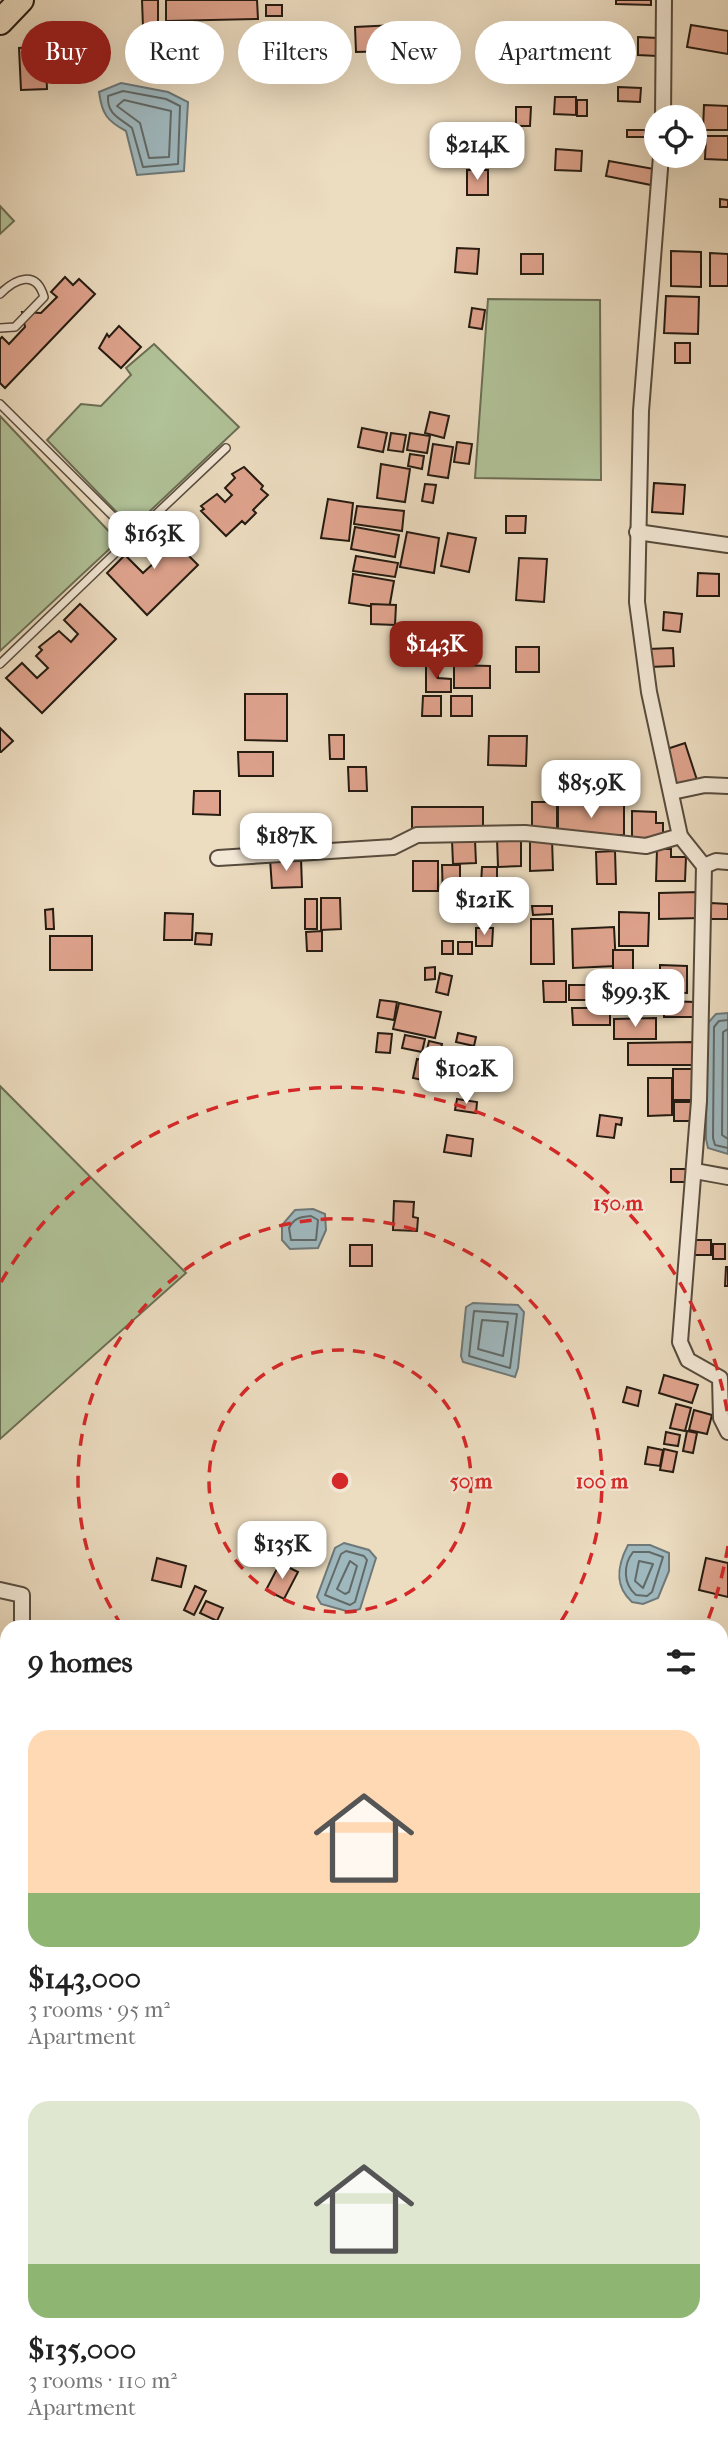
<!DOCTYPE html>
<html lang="en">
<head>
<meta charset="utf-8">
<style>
	body { margin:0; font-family:"IM FELL French Canon",serif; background:#f6f6f6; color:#222; height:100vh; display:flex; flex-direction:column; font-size:26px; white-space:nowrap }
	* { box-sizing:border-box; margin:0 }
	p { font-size:23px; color:#767676 }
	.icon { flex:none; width:38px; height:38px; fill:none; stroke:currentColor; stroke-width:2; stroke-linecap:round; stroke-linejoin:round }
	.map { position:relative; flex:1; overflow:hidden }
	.sheet { position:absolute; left:0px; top:1620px; width:728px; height:842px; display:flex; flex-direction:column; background:#fff; border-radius:21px 21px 0 0; box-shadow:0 7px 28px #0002 }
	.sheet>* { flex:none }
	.guide { position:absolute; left:21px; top:21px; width:686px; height:63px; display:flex; gap:14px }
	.controls { position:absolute; left:644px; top:105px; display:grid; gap:14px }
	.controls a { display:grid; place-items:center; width:63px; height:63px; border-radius:50%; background:#fff; box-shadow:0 7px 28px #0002; font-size:35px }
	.price { position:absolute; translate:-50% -60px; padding:0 16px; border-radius:14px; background:#fff; color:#222; font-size:23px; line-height:46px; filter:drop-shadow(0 2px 4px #0008) }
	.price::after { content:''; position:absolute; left:50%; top:42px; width:21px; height:16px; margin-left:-10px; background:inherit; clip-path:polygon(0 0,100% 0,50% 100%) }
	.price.on { background:#8f2418; color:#fff }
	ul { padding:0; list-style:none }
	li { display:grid; align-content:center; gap:14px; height:371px; padding:0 28px }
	li span { display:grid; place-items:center; height:217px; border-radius:21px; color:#555 }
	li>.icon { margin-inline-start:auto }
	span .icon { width:126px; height:126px; fill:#fffc; stroke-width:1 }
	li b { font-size:30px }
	h2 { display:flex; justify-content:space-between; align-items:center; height:84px; padding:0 28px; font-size:30px }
	.chip { padding:0 24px; border-radius:32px; background:#fff; box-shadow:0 7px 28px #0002; font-size:24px; line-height:63px }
	.chip.on { background:#8f2418; color:#fff }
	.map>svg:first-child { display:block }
</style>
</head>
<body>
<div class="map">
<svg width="728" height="2461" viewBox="0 0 728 2461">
	<rect width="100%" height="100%" fill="#ecdcc0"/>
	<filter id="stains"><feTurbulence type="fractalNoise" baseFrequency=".00286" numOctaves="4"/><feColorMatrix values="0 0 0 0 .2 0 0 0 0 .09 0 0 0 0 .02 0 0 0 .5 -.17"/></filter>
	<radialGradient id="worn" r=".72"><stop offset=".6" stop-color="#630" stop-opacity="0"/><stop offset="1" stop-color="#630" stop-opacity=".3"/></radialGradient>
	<!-- green -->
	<g fill="#b1c298" stroke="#6b6e54" stroke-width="2">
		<path d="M0,206L14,221L0,234Z"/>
		<path d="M488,299L600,300L601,480L475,478Z"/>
		<path d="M154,344L239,427L132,528L47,440L81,404L101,406L131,375L126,368Z"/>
		<path d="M0,416L118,541L0,651Z"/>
		<path d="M0,1086L186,1273L0,1439Z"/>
		<path d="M721,2441H728V2461H376V2455H721Z"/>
	</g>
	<!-- water -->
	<g fill="#9fb8be" stroke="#6e7979" stroke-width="2">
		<path d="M121,83L168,92L188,102L184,171L137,175L126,131C107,121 102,114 99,92Z"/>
		<path d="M728,1013V1154L708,1148L706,1139L707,1024L716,1014Z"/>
		<path d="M313,1209L325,1214L326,1230L318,1248L290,1249L282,1240V1225L295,1210Z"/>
		<path d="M473,1303L518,1305L524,1312L518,1368L515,1377L463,1362L461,1356L466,1307Z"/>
		<path d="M344,1543L369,1550L376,1558L360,1609L350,1612L321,1604L317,1597L335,1548Z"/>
		<path d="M628,1545H650L669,1553V1571L658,1598L643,1604L632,1602C614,1586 617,1566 628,1545Z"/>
		<path d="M7,1702V1795L0,1792V1717Z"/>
		<path d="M0,1840L7,1841V1919L0,1924Z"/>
	</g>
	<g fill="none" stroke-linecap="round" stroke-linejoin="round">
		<!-- shore -->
		<g stroke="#626a68" stroke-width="2">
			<path d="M123,91L166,99L180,106L178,164L143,167L132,128C120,118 107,115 108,96Z"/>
			<path d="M124,100L171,111L169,157L149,158L140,123L117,106Z"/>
			<path d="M728,1020L719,1021L714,1027L713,1138L715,1145L728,1148"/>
			<path d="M728,1029L723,1032L722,1135L728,1139"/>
			<path d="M311,1216L318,1220L316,1240H291L289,1228C294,1218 300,1217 311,1216Z"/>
			<path d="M474,1311L517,1314L510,1368L469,1356Z"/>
			<path d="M482,1320L508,1322L503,1356L478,1349Z"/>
			<path d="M346,1551L364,1556L367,1560L355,1602L350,1605L325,1595L341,1554Z"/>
			<path d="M633,1552H649L663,1557L652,1592L647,1596L636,1595C623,1584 623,1565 633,1552Z"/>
			<path d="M350,1561L357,1566L349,1592L345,1594L337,1589Z"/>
			<path d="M639,1561L653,1564L643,1588L635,1581Z"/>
		</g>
	</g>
	<!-- building -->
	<g fill="#dfa38d" stroke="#251b11" stroke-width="2">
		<path d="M142,0H158V27H143Z"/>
		<path d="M166,0H257L258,19L166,21Z"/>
		<path d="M616,0H651V5L616,4Z"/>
		<rect x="266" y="5" width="16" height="11"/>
		<path d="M395,25V51L356,52L355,27Z"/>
		<path d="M691,25L728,31V54L687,47Z"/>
		<path d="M638,37L657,38V56L638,55Z"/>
		<path d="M34,38H45L47,89L21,90L19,48L34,47Z"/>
		<path d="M596,42V50L585,51L584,43Z"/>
		<path d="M537,44L547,45V53L536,52Z"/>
		<path d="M552,44H567V56L551,55Z"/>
		<rect x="478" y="49" width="16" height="12"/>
		<rect x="583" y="54" width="12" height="11"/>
		<path d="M586,68H596L595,76H586Z"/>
		<path d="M618,87L641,88L640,102L618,101Z"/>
		<path d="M555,97H576V115L554,114Z"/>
		<rect x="577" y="100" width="10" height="16"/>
		<path d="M704,105L728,106V130H703Z"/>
		<path d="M516,107H531L530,126H516Z"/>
		<rect x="627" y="130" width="18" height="7"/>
		<path d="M706,136H728V160L705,159Z"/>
		<path d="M556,149L582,151L581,171L555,170Z"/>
		<path d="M609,161L654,169L651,185L606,176Z"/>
		<rect x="467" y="170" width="21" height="25"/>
		<path d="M720,199L728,200V207H720Z"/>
		<path d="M457,248L479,249L477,274L455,272Z"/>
		<path d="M671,251L701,252V287L671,286Z"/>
		<path d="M710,253L728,254V286H710Z"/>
		<rect x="521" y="254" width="22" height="20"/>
		<path d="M65,277L73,285L79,279L95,294L5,388L0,383V339L2,337L9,344L25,327L22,312L41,313L57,297L51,292Z"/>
		<path d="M666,296L699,297L698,334L664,333Z"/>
		<path d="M472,308L485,310L482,329L469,327Z"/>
		<path d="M119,326L141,347L121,368L99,348L107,334L109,337Z"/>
		<rect x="675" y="343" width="15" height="20"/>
		<path d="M430,412L449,416L444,438L425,433Z"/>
		<path d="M362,428L387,433L383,452L358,447Z"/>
		<path d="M391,433L406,435L403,452L388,450Z"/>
		<path d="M410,433L430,436L427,453L407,450Z"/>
		<path d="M457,442L472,444L469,464L454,462Z"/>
		<path d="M433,444L453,447L448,478L428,475Z"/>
		<path d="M410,454L424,456L422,469L408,466Z"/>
		<path d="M381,464L410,469L405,502L377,498Z"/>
		<path d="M244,467L263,486L261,489L268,495L253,510L256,513L245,524L242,521L226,536L201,511L204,509L201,506L217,494L225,502L232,495L225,488L235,478L232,474Z"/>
		<path d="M654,483L685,485L683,514L652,512Z"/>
		<path d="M425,484L436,485L433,503L422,501Z"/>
		<path d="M328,499L353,503L349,541L321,538Z"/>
		<path d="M357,506L404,511L402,531L354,524Z"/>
		<path d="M506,516H526L525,533H506Z"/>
		<path d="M157,524L198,565L147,615L107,573L125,555L143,573L156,561L138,543Z"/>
		<path d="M355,527L399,535L395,557L351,549Z"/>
		<path d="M407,532L439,538L434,573L400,567Z"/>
		<path d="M448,533L476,538L469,572L441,566Z"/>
		<path d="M356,556L398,563L395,577L353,571Z"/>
		<path d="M519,558L547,559L544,602L516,600Z"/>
		<path d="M698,573L719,574V596H697Z"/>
		<path d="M353,574L394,581L389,609L349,603Z"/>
		<path d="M80,604L116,639L42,713L6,678L22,663L37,678L48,668L36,656L42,650L39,647L59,631L71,642L78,634L64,620Z"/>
		<path d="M371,604L396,605L395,625L371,624Z"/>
		<path d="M664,612L682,614L680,632L663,630Z"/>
		<rect x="516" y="647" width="23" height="25"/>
		<path d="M673,648L674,666L649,667L648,649Z"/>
		<rect x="456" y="649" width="21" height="13"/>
		<path d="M426,665H438V678L451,679V692H426Z"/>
		<path d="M454,665L490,666V688H454Z"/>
		<path d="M245,694H287V741L245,740Z"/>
		<path d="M423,696H441V716H422Z"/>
		<rect x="451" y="696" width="21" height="20"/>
		<path d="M0,728L13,741L1,752H0Z"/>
		<path d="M329,735H344V759H330Z"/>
		<path d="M489,736H527L526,766L488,765Z"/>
		<path d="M685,743L697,780L677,786L667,749Z"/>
		<path d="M238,752H273V776H239Z"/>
		<path d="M348,767H366L367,791H349Z"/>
		<path d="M194,791H220V815L193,814Z"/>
		<rect x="532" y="802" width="25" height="27"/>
		<rect x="558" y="804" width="66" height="31"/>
		<rect x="412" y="807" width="71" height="23"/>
		<path d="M632,811L656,812V823H663V840L632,839Z"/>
		<path d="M521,837V866L498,867L497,838Z"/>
		<path d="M530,839H552L553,870L530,871Z"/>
		<path d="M452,840H475L476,863L453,864Z"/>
		<path d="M657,849H671V857H686L685,881H656Z"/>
		<path d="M615,851L616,884H597L596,852Z"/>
		<path d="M301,858L302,887L272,888L270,859Z"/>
		<rect x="413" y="861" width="25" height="30"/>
		<path d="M442,865H460V899H443Z"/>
		<path d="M482,867H497V885L481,884Z"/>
		<path d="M699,892V918L659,919V893Z"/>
		<path d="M321,898H340L341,929L321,930Z"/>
		<rect x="305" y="899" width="12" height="30"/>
		<rect x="467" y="899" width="8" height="8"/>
		<path d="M711,903L728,904V919H711Z"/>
		<path d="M532,906H552V914L533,915Z"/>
		<path d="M53,909L54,929H46L45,910Z"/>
		<path d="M619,912L649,913L648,946H619Z"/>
		<path d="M165,913L193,914L192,940H164Z"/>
		<path d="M531,919H553L554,964H531Z"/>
		<path d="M614,927L616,966L573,968L572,929Z"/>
		<path d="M476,928H493L492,946H476Z"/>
		<path d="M322,931V951H307L306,932Z"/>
		<path d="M196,933L212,934L211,945L195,944Z"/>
		<rect x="50" y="936" width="42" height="34"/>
		<rect x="442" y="941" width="11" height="13"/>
		<rect x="458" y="942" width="14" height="12"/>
		<rect x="613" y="950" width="20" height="55"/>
		<path d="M660,965L687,966V993L660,992Z"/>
		<path d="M435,967V979L425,980V968Z"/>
		<path d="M440,973L452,976L448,995L436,992Z"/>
		<path d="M543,981H566V1002H544Z"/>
		<rect x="569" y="985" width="29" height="15"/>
		<path d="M380,1000L397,1002L394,1020L377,1017Z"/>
		<path d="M664,1001L695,1002V1017H664Z"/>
		<path d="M399,1003L441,1012L435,1038L393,1029Z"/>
		<path d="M572,1008H610V1025H573Z"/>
		<path d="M656,1018V1039H614V1019Z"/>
		<path d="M378,1033L392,1034L390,1053L376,1052Z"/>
		<path d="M458,1033L476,1037L474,1046L456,1042Z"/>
		<path d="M405,1035L425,1039L422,1052L402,1048Z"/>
		<path d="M429,1041L442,1044L439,1057L426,1054Z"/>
		<path d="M693,1042V1065H628V1043Z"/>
		<path d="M447,1057L469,1062L466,1075L444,1071Z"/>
		<path d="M417,1059L437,1063L433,1082L413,1078Z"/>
		<rect x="673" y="1069" width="22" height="31"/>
		<path d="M648,1078H672V1115L648,1116Z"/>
		<path d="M457,1099L477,1102L476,1113L455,1110Z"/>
		<rect x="674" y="1102" width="22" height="19"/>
		<path d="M600,1115L622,1118L621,1125L616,1124L614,1138L597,1136Z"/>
		<path d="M447,1135L473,1139L471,1156L444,1152Z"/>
		<rect x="671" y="1169" width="17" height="13"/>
		<path d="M394,1201L414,1202L413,1217L418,1218L417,1231L393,1230Z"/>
		<rect x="693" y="1240" width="18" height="15"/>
		<rect x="713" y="1244" width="12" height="15"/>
		<rect x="350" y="1245" width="22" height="21"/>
		<path d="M726,1267H728V1286H725Z"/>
		<path d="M664,1375L698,1385L692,1403L659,1393Z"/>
		<path d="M627,1387L641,1391L638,1406L623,1402Z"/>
		<path d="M676,1404L691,1408L685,1431L670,1428Z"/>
		<path d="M694,1410L712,1415L707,1434L689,1430Z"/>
		<path d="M687,1431L697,1433L693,1453L683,1451Z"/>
		<path d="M666,1432L680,1435L678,1446L664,1444Z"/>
		<path d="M648,1447L663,1450L660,1466L645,1464Z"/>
		<path d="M664,1449L677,1452L673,1472L660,1470Z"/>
		<path d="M157,1558L186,1566L181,1587L152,1580Z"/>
		<path d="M706,1558L728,1563V1597L699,1590Z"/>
		<path d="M280,1563L298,1572L284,1599L266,1590Z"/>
		<path d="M195,1586L206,1591L194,1615L184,1610Z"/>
		<path d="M206,1601L223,1608L217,1621L200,1613Z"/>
		<path d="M721,1918L728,1921V1932L721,1947Z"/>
		<path d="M721,1986L728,1989L723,2010L721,2009Z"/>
		<path d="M721,2034L728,2037V2073L721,2070Z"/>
		<path d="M0,2094L7,2095L5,2117H0Z"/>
		<path d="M721,2137L727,2140L721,2154Z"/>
		<rect x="0" y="2150" width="7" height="45"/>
		<path d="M2,2214L7,2216V2249L0,2247Z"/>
		<path d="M57,2455L74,2461H55Z"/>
		<path d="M253,2455H269L267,2461L252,2459Z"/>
		<path d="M471,2455H496L495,2461H470Z"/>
		<path d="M510,2455H516L550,2461H509Z"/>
		<path d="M443,2457L465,2458V2461H442Z"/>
	</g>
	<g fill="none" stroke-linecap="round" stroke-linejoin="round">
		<!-- service casing -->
		<g stroke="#574b3d" stroke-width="10">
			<g id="service">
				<path d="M0,294C15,279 36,269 44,297L15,327L0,328"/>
				<path d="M0,404L133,536L0,664"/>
				<path d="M133,536L226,448"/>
			</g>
		</g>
		<!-- minor casing -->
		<g stroke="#574b3d" stroke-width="18">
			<g id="minor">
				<path d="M663,117L664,0"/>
				<path d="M637,532L728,545"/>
				<path d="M672,792L705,785L728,786"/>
				<path d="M680,836L704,866L699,1101L680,1342L688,1360L720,1378L721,1418L728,1432"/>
				<path d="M218,858L393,847L417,835L525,833L646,846L680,836L649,692L637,602L641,411L661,156"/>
				<path d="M704,866L716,861L728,862"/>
				<path d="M695,1171L728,1177"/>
				<path d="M0,1590L22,1595V1628"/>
				<path d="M721,1721H728"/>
				<path d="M721,2075L728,2078"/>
				<path d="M361,2461L362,2455"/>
			</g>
		</g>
		<!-- trunk casing -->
		<g stroke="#251b11" stroke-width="28">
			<path id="trunk" d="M0,22L21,0"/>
		</g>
		<!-- service -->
		<use href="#service" stroke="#f3e8d6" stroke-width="7"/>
		<!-- minor -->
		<use href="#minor" stroke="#f3e8d6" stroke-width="14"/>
		<!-- trunk -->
		<use href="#trunk" stroke="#ecdcc0" stroke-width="24"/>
	</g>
	<!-- distance rings -->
	<g fill="none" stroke="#d62828" stroke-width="3.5" stroke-dasharray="12 9">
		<circle cx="340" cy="1481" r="131"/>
		<path d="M122 1626A262 262 0 1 1 558 1626"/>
		<path d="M728 1546A393 393 0 0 1 706 1625M1 1282A393 393 0 0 1 728 1416"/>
	</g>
	<circle cx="340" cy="1481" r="10" fill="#d62828" stroke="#f3e8d6" stroke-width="3.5"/>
	<g font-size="21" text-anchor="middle" font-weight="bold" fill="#d62828" stroke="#f3e8d6" stroke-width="5" stroke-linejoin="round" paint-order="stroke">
		<text x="618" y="1210">150 m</text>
		<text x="471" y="1488">50 m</text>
		<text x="602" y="1488">100 m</text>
	</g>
	<rect width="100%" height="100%" filter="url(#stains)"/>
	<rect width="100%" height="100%" fill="url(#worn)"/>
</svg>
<div class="controls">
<a><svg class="icon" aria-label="locate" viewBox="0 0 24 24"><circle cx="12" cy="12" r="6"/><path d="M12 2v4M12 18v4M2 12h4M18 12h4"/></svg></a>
</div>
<b class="price" style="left:477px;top:182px">$214K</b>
<b class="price" style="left:154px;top:571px">$163K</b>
<b class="price on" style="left:436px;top:681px">$143K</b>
<b class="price" style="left:591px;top:820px">$85.9K</b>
<b class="price" style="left:286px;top:873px">$187K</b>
<b class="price" style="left:484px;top:937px">$121K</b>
<b class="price" style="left:635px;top:1029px">$99.3K</b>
<b class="price" style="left:466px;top:1106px">$102K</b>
<b class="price" style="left:282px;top:1581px">$135K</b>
<div class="guide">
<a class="chip on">Buy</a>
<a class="chip">Rent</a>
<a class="chip">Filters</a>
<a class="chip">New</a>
<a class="chip">Apartment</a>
</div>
<section class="sheet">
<h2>9 homes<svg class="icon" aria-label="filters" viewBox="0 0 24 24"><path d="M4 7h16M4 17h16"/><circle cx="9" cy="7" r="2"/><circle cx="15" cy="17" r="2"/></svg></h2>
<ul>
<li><span style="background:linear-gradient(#ffd9b3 75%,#8fb573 0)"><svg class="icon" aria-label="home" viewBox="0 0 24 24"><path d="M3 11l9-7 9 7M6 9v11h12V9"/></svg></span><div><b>$143,000</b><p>3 rooms · 95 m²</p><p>Apartment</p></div></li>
<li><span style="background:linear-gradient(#dfe7d0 75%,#8fb573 0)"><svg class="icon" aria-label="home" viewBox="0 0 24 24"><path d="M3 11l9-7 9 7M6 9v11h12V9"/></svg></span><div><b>$135,000</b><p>3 rooms · 110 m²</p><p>Apartment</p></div></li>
</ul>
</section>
</div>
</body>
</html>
